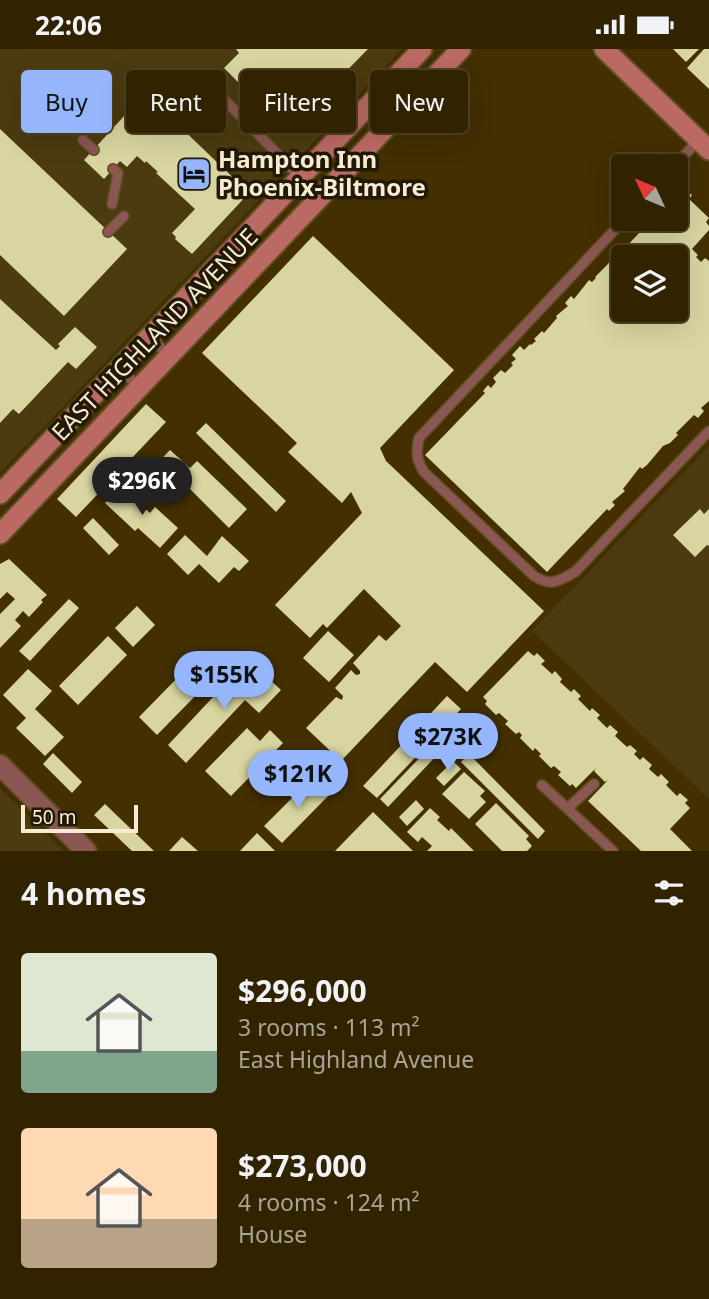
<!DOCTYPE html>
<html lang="en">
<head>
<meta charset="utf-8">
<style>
	body { margin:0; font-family:"Noto Sans",sans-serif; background:#3a2b0a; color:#f1f3f6; height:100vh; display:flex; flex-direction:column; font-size:26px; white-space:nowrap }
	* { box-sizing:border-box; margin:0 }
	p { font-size:23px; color:#a8a499 }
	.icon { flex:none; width:38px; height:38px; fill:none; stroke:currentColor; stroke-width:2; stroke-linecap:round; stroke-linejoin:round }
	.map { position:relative; height:802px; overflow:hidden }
	.side { display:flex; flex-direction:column; background:#322300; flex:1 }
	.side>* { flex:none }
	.top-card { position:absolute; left:21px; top:21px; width:668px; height:63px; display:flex; gap:14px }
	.needle { width:46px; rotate:314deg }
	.fabs { position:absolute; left:611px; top:105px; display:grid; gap:14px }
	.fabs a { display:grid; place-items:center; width:77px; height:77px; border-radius:7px; background:#322300; box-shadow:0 7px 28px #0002,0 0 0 2px #4d4022; font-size:35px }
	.scale { position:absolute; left:21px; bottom:18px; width:117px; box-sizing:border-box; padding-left:7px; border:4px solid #f8ecd4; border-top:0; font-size:19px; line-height:24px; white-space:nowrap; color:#f8ecd4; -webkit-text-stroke:5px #221906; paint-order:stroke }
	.price { position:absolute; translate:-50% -60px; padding:0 16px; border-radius:24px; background:#95b6fd; color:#111; font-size:23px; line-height:46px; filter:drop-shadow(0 2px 4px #0008) }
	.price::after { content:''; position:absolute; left:50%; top:42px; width:21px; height:16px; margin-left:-10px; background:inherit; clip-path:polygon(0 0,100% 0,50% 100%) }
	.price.active { background:#222; color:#fff }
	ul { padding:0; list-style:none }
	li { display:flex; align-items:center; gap:21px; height:175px; padding:0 21px }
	li span { display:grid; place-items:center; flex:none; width:196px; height:140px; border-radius:7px; color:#555 }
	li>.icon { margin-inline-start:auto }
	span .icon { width:84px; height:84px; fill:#fffc; stroke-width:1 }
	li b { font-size:30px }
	h2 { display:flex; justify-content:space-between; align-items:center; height:84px; padding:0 21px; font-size:30px }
	.chip { padding:0 24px; border-radius:7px; background:#322300; box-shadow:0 7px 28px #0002,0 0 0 2px #4d4022; font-size:24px; line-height:63px }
	.chip.active { background:#95b6fd; color:#111 }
	.status { display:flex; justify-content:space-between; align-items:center; height:49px; padding:0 35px; background:#322300; direction:ltr }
	.status svg { height:19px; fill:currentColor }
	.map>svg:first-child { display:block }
</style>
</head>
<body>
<div class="status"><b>22:06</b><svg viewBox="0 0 49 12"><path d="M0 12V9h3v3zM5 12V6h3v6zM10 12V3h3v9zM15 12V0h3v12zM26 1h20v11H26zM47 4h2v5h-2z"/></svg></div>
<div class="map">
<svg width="709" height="802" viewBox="0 0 709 802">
	<rect width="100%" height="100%" fill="#432f00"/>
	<!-- built -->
	<g fill="#4c3b10">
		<path d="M0,0H402L0,424Z"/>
		<path d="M709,397V750L532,582Z"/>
		<path d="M0,739L63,801L62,802H0Z"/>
	</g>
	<!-- building -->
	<g fill="#d8d5a0" fill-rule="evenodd">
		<path d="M236,0H368L303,66L298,61L282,77L224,19L239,4Z"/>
		<path d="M673,0H699L686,13Z"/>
		<path d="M704,0H709V40L687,19Z"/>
		<path d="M145,44L249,144L192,205L175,190L176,188L172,184L195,160L156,124L158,123L146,112L145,114L137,107L127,118L120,112L104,130L84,111Z"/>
		<path d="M0,80L127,200L64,267L0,206Z"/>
		<path d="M679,140L687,142L692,146L689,150L709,169L706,173L709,177V181L692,200L698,206L696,208L701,213L705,209L709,212V352L701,359L704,362L698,369L694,366L676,384L678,386L670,394L663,397L647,416L642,420L640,418L623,440L625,442L612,453L615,456L609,462L607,460L547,523L425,406L485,344L483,342L488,336L491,339L496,333L493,329L501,321L505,324L513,316L511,314L516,310L512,306L520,297L524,301L530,295L531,296L536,292L534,290L542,282L544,284L557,269L556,267L568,257L565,254L571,247L574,250L589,231L592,233L596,229L595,228L607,216L611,211L609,209L616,201L623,197L625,199L639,184L635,180L642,174L645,177L649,170H676V141ZM623,208H676V261H623Z"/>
		<path d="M313,187L454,321L380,399L386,412L544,562L467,643L435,613L341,712L306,679L336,648L342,651L343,647L335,639L351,621L356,626L360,625V622L353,614L379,586L386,592L401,577L364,540L327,579L323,575L310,589L275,556L362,464L351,443L342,454L288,403L297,394L202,304Z"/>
		<path d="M0,250L56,301L60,297L58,295L75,278L97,298L76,320L68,313L19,365L13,360L0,374Z"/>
		<path d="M146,355L166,373L76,468L57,450Z"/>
		<path d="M206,374L286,452L276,463L196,384Z"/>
		<path d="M170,401L190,419L197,412L247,460L229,479L179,429L164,445L145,427Z"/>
		<path d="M121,437L150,464L155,458L178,479L160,499L138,479L135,482L105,454Z"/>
		<path d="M700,460L704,465L709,460V497L707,496L695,508L673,486Z"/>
		<path d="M93,469L119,496L109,506L83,479Z"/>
		<path d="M185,486L207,507L222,487L249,512L239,522L234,518L219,534L199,515L188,526L167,505Z"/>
		<path d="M9,510L47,546L41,551L43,553L29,568L23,562L15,571L21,577L0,599V565L15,550L7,543L0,550V515Z"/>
		<path d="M69,550L79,559L30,612L19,602Z"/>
		<path d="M137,557L155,576L133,598L115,579Z"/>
		<path d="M328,582L354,606L329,633L303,609Z"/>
		<path d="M108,587L127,606L78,656L59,637Z"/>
		<path d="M528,602L534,607L537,604L545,612L541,615L552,625L555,622L562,630L560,633L571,643L574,640L581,647L578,650L590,662L592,659L600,666L597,669L607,679L610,676L618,683L615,687L627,698L630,696L637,702L634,705L640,711L643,708L652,716L649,720L658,728L661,725L669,733L666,736L677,747L680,744L688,751L685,754L690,759L670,780L692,802H641L588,752L608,731L605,733L594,722L596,719L576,739L572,735L570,737L558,726L561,723L554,717L551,719L539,707L541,705L535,699L533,702L520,689L522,686L519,683L516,685L505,675L508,672L499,664L496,666L485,655L487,652L483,648Z"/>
		<path d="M254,616L281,641L259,664L245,651L186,714L168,696L230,630L235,635Z"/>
		<path d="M188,618L206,636L157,686L139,668Z"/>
		<path d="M28,620L52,642L35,660L64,688L45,707L16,679L26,669L3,646Z"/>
		<path d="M447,647L461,660L377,749L363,737Z"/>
		<path d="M247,679L260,692L270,681L283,694L231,747L205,722Z"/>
		<path d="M430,698L438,705L388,758L380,750Z"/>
		<path d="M53,704L82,733L72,744L43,715Z"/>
		<path d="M469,705L545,782L538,790L461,713Z"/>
		<path d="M453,712L461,720L444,737L436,729Z"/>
		<path d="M464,723L485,742L480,747L486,753L469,770L442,745Z"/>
		<path d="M314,727L331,744L282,794L264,777Z"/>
		<path d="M416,751L424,760L407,777L399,768Z"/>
		<path d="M496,754L529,787L526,790L532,797L527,802H502L475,775Z"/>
		<path d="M105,755L154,802H132L94,766Z"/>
		<path d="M430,759L440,768L437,771L449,782L451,779L474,802H427L432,797L422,788L418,793L407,783Z"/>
		<path d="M373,763L413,802H335Z"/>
		<path d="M257,784L275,802H240Z"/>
		<path d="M182,788L198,802H169Z"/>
	</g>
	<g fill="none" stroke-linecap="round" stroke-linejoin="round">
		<!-- service casing -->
		<g stroke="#604d22" stroke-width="12">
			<g id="service">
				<path d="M213,39L300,128"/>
				<path d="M83,91L94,101"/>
				<path d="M675,117L698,91"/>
				<path d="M112,155L118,124L113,120"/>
				<path d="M625,170L419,389C416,404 416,410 424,423L534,527C552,538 558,532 575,523L709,382"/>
				<path d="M108,183L124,167"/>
				<path d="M149,287L169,307"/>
				<path d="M119,320L140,338"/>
				<path d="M542,736L613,802"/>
				<path d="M568,759L594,735"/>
			</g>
		</g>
		<!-- tertiary casing -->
		<g stroke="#604d22" stroke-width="23">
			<path id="tertiary" d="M0,716L86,802"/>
		</g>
		<!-- secondary casing -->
		<g stroke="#604d22" stroke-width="23">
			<g id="secondary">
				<path d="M604,0L709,101"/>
				<path d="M0,445L422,0"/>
				<path d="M0,485L461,0"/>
			</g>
		</g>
		<!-- service -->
		<use href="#service" stroke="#8b5753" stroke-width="9"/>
		<!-- tertiary -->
		<use href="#tertiary" stroke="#8b5753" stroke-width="19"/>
		<!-- secondary -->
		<use href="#secondary" stroke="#bb6963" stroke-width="19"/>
	</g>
	<!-- icons -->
	<defs>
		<g id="hotel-square" transform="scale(1.75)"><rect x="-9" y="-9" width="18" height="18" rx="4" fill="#95b6fd" stroke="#221906"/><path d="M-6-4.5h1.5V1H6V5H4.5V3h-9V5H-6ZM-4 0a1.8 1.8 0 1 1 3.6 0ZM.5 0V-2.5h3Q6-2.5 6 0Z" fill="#111"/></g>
	</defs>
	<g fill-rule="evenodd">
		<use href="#hotel-square" x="194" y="125"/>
	</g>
	<g text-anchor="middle" stroke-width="7" stroke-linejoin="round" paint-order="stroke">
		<!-- poi labels -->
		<g font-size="24" font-weight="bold" fill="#f8ecd4" stroke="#221906" text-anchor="start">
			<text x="218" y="119">Hampton Inn<tspan x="218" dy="28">Phoenix-Biltmore</tspan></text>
		</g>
		<!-- street labels -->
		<g font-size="24" fill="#f8ecd4" stroke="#221906">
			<text transform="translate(155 286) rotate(-46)" y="8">EAST HIGHLAND AVENUE</text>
		</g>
	</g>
</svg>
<div class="fabs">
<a><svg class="needle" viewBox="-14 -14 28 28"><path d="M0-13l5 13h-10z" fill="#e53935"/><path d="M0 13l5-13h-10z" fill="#a8a499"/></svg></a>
<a><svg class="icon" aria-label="layers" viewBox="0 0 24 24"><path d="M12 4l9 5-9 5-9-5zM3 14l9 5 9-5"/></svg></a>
</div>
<div class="scale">50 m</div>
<b class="price active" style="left:142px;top:468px">$296K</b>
<b class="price" style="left:224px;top:662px">$155K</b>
<b class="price" style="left:448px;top:724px">$273K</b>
<b class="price" style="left:298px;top:761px">$121K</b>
<div class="top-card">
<a class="chip active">Buy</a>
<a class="chip">Rent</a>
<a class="chip">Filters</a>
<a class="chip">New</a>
</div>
</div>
<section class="side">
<h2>4 homes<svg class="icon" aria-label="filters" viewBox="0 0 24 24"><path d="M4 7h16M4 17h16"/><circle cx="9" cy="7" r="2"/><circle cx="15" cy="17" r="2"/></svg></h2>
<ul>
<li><span style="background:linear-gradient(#dfe7d0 70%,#7fa58c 0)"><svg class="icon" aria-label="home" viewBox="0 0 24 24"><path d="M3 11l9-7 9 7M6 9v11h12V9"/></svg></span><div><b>$296,000</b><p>3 rooms · 113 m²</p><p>East Highland Avenue</p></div></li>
<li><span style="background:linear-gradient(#ffd9b3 65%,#b9a48a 0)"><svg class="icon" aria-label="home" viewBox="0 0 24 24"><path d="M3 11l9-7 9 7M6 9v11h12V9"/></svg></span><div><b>$273,000</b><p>4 rooms · 124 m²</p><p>House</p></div></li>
</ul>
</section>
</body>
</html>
